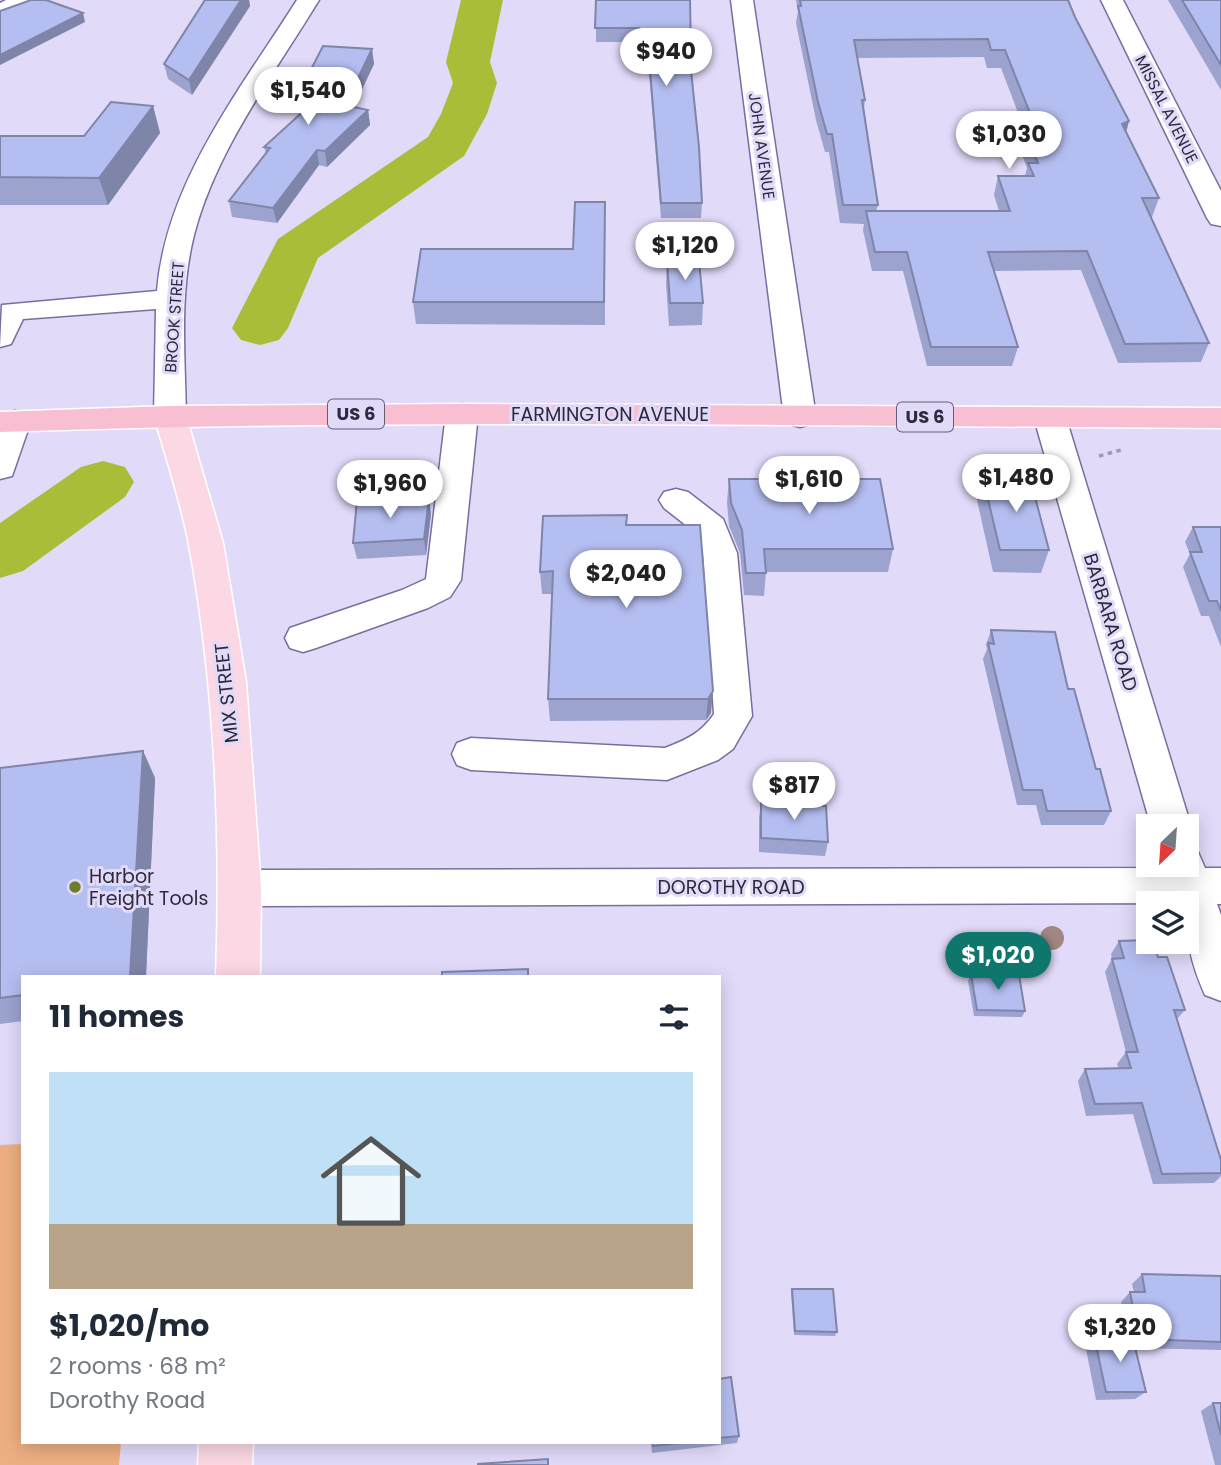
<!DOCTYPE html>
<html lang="en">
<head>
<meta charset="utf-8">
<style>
	body { margin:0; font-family:Poppins,sans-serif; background:#f2f2f3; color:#1f2937; height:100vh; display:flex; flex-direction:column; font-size:26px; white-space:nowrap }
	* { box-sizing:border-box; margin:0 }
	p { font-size:23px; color:#747a83 }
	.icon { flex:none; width:38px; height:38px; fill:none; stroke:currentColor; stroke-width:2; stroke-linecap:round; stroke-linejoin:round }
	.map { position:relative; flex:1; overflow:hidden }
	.drawer { position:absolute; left:21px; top:975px; width:700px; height:469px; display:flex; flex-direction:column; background:#fff; border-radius:0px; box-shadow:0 4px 18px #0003 }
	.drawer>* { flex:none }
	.needle { width:46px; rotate:205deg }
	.controls { position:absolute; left:1136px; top:814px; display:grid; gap:14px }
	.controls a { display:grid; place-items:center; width:63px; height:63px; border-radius:0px; background:#fff; box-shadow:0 4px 18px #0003; font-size:35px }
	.price { position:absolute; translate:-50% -60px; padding:0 16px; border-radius:24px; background:#fff; color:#222; font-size:23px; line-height:46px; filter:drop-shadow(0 2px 4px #0008) }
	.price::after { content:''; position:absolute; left:50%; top:42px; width:21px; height:16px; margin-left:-10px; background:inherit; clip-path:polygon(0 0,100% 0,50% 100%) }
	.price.current { background:#0f766e; color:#fff }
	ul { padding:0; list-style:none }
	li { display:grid; align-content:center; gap:14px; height:371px; padding:0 28px }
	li+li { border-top:2px solid #e0e1e3 }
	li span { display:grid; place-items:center; height:217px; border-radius:0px; color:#555 }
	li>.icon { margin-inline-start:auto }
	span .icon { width:126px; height:126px; fill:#fffc; stroke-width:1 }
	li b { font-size:30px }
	h2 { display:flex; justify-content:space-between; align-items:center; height:84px; padding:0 28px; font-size:30px }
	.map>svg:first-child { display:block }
</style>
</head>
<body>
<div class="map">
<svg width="1221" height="1465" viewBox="0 0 1221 1465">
	<rect width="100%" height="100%" fill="#e2daf9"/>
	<!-- green -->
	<path fill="#edaf82" d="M23,1144V1442H121L119,1465H0V1145Z"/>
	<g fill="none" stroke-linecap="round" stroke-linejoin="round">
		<!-- river -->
		<g fill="#aabd39" fill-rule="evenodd">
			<path d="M461,0H503L490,62L497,83L487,114L464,156L318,258L288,328L279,340L260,345L241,340L232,328L278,239L428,137L441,114L453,83L446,62Z"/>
			<path d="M103,461L125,467L134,482L125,497L23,571L0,578V523L81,467Z"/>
		</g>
		<!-- minor casing -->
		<g stroke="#7b6d9d" stroke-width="3">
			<g id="minor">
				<path d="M6,0H35L32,5L0,18V3Z"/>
				<path d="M297,0H319C274,74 216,150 194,235C179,294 185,356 186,416L181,423L170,426L159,423L154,416L156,309L23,319L11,344L0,347L2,305L157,291C166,182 240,90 297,0Z"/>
				<path d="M731,0H753L816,417L811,424L800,427L789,424L784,417Z"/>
				<path d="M1101,0H1123L1221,191V226L1211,224L1207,218Z"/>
				<path d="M462,404L473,407L478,414L461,580L450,597L428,608L316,648L303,652L290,648L285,638L290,628L402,590L426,579L446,414L451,407Z"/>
				<path d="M1050,408L1061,411L1066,418L1191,826L1186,836V826H1151L1034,418L1039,411Z"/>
				<path d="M15,411L26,414L31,421L12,476L0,479V420L4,414Z"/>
				<path d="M676,489L688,492L723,519L737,553L752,716L733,749L718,760L667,780L471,770L457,765L452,754L457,743L471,738L665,748C686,740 701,733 714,714L703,553L696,533L664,508L659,500L664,492Z"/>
				<path d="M1186,848L1198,852L1205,868H1221V904H1217L1221,915V1001L1205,995C1190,961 1186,939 1186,903L240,906L225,901L219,888L225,875L240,870L1164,868L1162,864H1186Z"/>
			</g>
		</g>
		<!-- major casing -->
		<g stroke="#fff" stroke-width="3">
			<g id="major">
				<path d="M170,406L181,409L186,416L223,543L246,682L261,888L260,976H216C221,833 215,686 189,545C181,502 166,458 154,416L159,409Z"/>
				<path d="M199,1442H253L252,1465H198Z"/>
			</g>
		</g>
		<!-- highway casing -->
		<g stroke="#fff" stroke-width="3">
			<path id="highway" d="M462,404L1221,408V428C814,426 407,418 0,432V412L170,406Z"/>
		</g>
		<!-- path -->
		<path stroke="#9f98b3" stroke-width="3.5" stroke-dasharray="4.5 4.5" stroke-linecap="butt" d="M1099,456L1121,450"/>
		<!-- minor -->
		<use href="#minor" fill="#fff" fill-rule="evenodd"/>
		<!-- major -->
		<use href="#major" fill="#fbd8e3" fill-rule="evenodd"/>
		<!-- highway -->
		<use href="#highway" fill="#f8bed1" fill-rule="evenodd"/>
	</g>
	<!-- trees -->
	<circle fill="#a18683" cx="1052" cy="938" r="12"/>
	<!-- wall -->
	<g fill="#9ca3cf" fill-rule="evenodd">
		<path d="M205,0H249L250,6L192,95L168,79L164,64Z"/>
		<path d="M596,0L691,51L690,65L702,203L701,218H661L648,60H638V42H596Z"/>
		<path d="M796,0H1068L1075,17L1129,121L1126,132L1159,198L1152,217H1151L1209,343L1201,362L1118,363L1081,270L994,271L1018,347L1012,366H927L903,271H872L863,230L864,224L840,223L829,152H825L816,120L796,23L798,11ZM984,57L987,68H1001L1025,131L1020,149L1027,168L1025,176H998L994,195L999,211H876L878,205L864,108L865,100L857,58Z"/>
		<path d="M1168,0H1221V90Z"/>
		<path d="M372,49L374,64L354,107L368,110L370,125L327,167L319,165L277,223L232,217L229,201L266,154L264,147L315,101L305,100L303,85Z"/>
		<path d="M153,106L160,133L108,205H0V136H84Z"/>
		<path d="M605,202V325L416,324L413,302L573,249Z"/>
		<path d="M667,261L703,303L702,325L669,326L666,284Z"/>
		<path d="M983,478L1049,550L1041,573L993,572L977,500Z"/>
		<path d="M729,479L893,549L888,572H766L764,596L744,595L740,553L729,526L727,502Z"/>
		<path d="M431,514L426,555L357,559L353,543Z"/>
		<path d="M626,525H700L711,713L706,720L550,721L548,699L552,594H542L540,572Z"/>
		<path d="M1193,527H1221V647L1209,616H1201L1183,567L1190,554L1185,542Z"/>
		<path d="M991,630L1068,689L1111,811L1104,825H1041L1036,805H1017L983,659L987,649L986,645Z"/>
		<path d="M143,751L155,778L146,976H23V1021L0,1024V768Z"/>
		<path d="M761,803L828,842L825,856L759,852V817Z"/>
		<path d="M1119,941L1158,957L1185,1010L1177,1019L1221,1160V1176L1214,1183L1153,1184L1133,1114L1086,1116L1078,1081L1085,1069H1119L1117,1064L1126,1052L1105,972L1112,959L1111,954Z"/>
		<path d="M971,974L1025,1011L1022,1017L974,1016L968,981Z"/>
		<path d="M1142,1274L1221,1276V1350L1135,1348L1146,1392L1135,1399L1096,1400L1085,1344L1094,1336L1127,1335L1121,1302L1130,1292H1134L1132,1284Z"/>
		<path d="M792,1289L837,1332L835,1336L794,1335L791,1293Z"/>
		<path d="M719,1379L739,1436L737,1443L652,1453L651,1442H719Z"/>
		<path d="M1213,1403H1221V1465H1215L1201,1411Z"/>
	</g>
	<!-- shaded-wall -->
	<g fill="#7f85a9">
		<path d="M241,0H249L250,6L192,95L189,80Z"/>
		<path d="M83,13L85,22L0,65V55Z"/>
		<path d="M372,49L374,64L347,120L345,105Z"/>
		<path d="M153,106L160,133L108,205L99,178Z"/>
		<path d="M368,110L370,125L327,167L325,151Z"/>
		<path d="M1129,121L1124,140L1122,124Z"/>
		<path d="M317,150L319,165L277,223L273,208Z"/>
		<path d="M429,498L431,514L426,555L424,539Z"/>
		<path d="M713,691L711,713L706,720L708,699Z"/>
		<path d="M143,751L155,778L146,976H130Z"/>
	</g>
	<!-- building -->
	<g fill="#b5bef1" stroke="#7f85a9" stroke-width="2">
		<path d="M31,0H46L83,13L0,55V11Z"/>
		<path d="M205,0H241L189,80L164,64Z"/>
		<path d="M596,0H690L691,51H689L699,147L702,203H661L648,46H639V28H595Z"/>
		<path d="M800,0H1068L1075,17L1129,121L1122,124L1159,198H1142L1209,343L1125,344L1087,251L988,252L1018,347H931L907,252H875L866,211H1010L998,176H1034L1028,163H1038L1025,131H1037L1005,50H991L988,39L854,40L865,100H862L878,205H843L832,134H827L818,102L798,6H801Z"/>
		<path d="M1182,0H1221V65Z"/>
		<path d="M323,46L372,49L345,105L368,110L325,151L317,150L273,208L229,201L270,148L264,147L330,87L303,85Z"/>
		<path d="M111,102L153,106L99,178L0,177V136H84Z"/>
		<path d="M575,202H605L604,302H413L421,249H573Z"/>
		<path d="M667,261H699L703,303H670Z"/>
		<path d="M983,478H1030L1049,550H1000Z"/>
		<path d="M729,479H880L893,549H764L766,573H746L742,530L731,503Z"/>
		<path d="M429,498L424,539L353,543L357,500Z"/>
		<path d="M627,515L626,525H700L713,691L708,699H548L553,571L540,572L543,516Z"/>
		<path d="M1193,527H1221V611L1217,601H1209L1190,552H1202Z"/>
		<path d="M991,630L1055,632L1068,689H1074L1096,769H1100L1111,811H1047L1042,790H1023L988,643L994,644Z"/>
		<path d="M143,751L130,976H23V995L0,998V768Z"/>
		<path d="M761,803L826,806L828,842L761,838Z"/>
		<path d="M1148,940V942H1152L1158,957H1167L1185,1010H1174L1221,1160V1173L1162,1174L1142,1103L1095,1104L1085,1069L1131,1068L1126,1052H1138L1112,959L1124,958L1119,941Z"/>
		<path d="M528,969V976H442V972Z"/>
		<path d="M971,974L1019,975L1025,1011L977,1010Z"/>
		<path d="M1142,1274L1221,1276V1342L1139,1339L1130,1292H1145Z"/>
		<path d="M792,1289H833L837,1332L795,1331Z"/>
		<path d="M1132,1335L1146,1392H1106L1094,1336Z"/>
		<path d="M731,1377L739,1436L719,1438V1379Z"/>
		<path d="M1213,1403H1221V1435Z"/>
		<path d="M652,1442H689L653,1446Z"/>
		<path d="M548,1459V1465H478V1464Z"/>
	</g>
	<!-- markers -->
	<circle fill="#6f7b27" stroke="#e2daf9" stroke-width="2.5" cx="75" cy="887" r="7"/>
	<g text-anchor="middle" stroke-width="6" stroke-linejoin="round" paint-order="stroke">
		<!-- far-street labels -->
		<g font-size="16" fill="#2e293d" stroke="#e2daf9">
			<text transform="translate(1167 109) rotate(63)" y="6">MISSAL AVENUE</text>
			<text transform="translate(762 146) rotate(82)" y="6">JOHN AVENUE</text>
			<text transform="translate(174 317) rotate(-86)" y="6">BROOK STREET</text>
		</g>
		<!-- shield labels -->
		<g fill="#e2daf9" stroke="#645e75" stroke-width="2">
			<rect x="328" y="399.5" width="56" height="29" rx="5"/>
			<rect x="897" y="402.5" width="56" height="29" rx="5"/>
		</g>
		<g font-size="18" font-weight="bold" fill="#2e293d">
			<text x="356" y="420">US 6</text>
			<text x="925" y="423">US 6</text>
		</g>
		<!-- street labels -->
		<g font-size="19" fill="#2e293d" stroke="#e2daf9">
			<text x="610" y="421">FARMINGTON AVENUE</text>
			<text transform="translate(1111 622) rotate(73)" y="7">BARBARA ROAD</text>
			<text transform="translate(226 693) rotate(-96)" y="7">MIX STREET</text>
			<text x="731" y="894">DOROTHY ROAD</text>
		</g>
		<!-- poi labels -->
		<g font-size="19" fill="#2e293d" stroke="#e2daf9" text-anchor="start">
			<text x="89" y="883">Harbor<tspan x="89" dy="22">Freight Tools</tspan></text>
		</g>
	</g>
</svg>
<div class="controls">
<a><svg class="needle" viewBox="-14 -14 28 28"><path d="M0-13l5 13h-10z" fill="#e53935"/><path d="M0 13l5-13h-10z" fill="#747a83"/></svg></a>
<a><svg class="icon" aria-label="layers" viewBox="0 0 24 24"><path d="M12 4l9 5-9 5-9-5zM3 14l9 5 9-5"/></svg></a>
</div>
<b class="price" style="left:666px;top:88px">$940</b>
<b class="price" style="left:308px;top:127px">$1,540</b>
<b class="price" style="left:1009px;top:171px">$1,030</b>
<b class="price" style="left:685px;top:282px">$1,120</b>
<b class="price" style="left:1016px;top:514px">$1,480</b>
<b class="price" style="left:809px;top:516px">$1,610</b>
<b class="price" style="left:390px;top:520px">$1,960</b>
<b class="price" style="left:626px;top:610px">$2,040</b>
<b class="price" style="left:794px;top:822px">$817</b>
<b class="price current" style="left:998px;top:992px">$1,020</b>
<b class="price" style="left:1120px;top:1364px">$1,320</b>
<section class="drawer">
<h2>11 homes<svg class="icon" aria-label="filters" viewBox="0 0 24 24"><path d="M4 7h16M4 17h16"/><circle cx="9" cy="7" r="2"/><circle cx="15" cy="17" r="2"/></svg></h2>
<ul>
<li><span style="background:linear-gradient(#bfe0f5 70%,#b9a48a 0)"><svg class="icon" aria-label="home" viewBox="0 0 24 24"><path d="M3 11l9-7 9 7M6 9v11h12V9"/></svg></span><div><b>$1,020/mo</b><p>2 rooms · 68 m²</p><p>Dorothy Road</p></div></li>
</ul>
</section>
</div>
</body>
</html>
